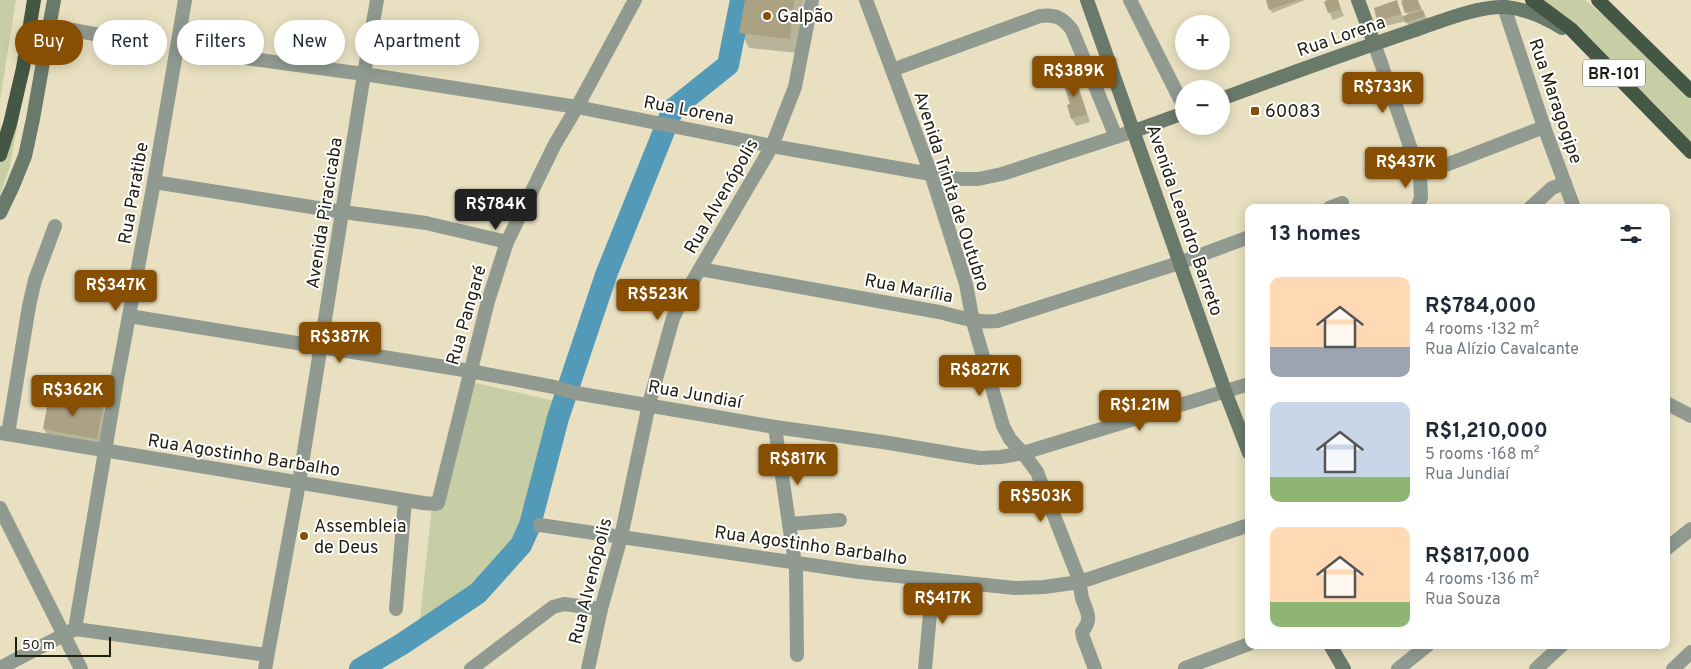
<!DOCTYPE html>
<html lang="en">
<head>
<meta charset="utf-8">
<style>
	body { margin:0; font-family:Overpass,sans-serif; background:#f6f6f7; color:#1f2937; height:100vh; display:flex; flex-direction:column; font-size:19px; white-space:nowrap }
	* { box-sizing:border-box; margin:0 }
	p { font-size:16px; color:#747a83 }
	.icon { flex:none; width:28px; height:28px; fill:none; stroke:currentColor; stroke-width:2; stroke-linecap:round; stroke-linejoin:round }
	.map { position:relative; flex:1; overflow:hidden }
	.side { position:absolute; left:1245px; top:204px; width:425px; height:445px; display:flex; flex-direction:column; background:#fff; border-radius:10px; box-shadow:0 2px 12px #0003 }
	.side>* { flex:none }
	.hud { position:absolute; left:15px; top:20px; width:475px; height:45px; display:flex; gap:10px }
	.buttons { position:absolute; left:1175px; top:15px; display:grid; gap:10px }
	.buttons a { display:grid; place-items:center; width:55px; height:55px; border-radius:50%; background:#fff; box-shadow:0 2px 12px #0003; font-size:25px }
	.scale { position:absolute; left:15px; bottom:12px; width:96px; box-sizing:border-box; padding-left:5px; border:2px solid #201d11; border-top:0; font-size:14px; line-height:18px; white-space:nowrap; color:#201d11; -webkit-text-stroke:4px #fff; paint-order:stroke }
	.price { position:absolute; translate:-50% -42px; padding:0 11px; border-radius:5px; background:#884f03; color:#fff; font-size:16px; line-height:32px; filter:drop-shadow(0 1px 2px #0008) }
	.price::after { content:''; position:absolute; left:50%; top:30px; width:15px; height:11px; margin-left:-8px; background:inherit; clip-path:polygon(0 0,100% 0,50% 100%) }
	.price.on { background:#222; color:#fff }
	ul { padding:0; list-style:none }
	li { display:flex; align-items:center; gap:15px; height:125px; padding:0 25px }
	li span { display:grid; place-items:center; flex:none; width:140px; height:100px; border-radius:10px; color:#555 }
	li>.icon { margin-inline-start:auto }
	span .icon { width:60px; height:60px; fill:#fffc; stroke-width:1 }
	li b { font-size:21px }
	h2 { display:flex; justify-content:space-between; align-items:center; height:60px; padding:0 25px; font-size:21px }
	.pill { padding:0 18px; border-radius:22px; background:#fff; box-shadow:0 2px 12px #0003; font-size:18px; line-height:45px }
	.pill.on { background:#884f03; color:#fff }
	.map>svg:first-child { display:block }
</style>
</head>
<body>
<div class="map">
<svg width="1691" height="669" viewBox="0 0 1691 669">
	<rect width="100%" height="100%" fill="#e8e0c0"/>
	<!-- green -->
	<g fill="#c7cea6">
		<path d="M0,0H16L0,100Z"/>
		<path d="M27,0H40L10,166L0,196V165L25,36Z"/>
		<path d="M1544,0H1585L1608,19L1691,98V145L1590,39Z"/>
		<path d="M471,382L555,401L530,525L472,584L420,619L432,505Z"/>
	</g>
	<!-- shadow -->
	<g fill="#0003">
		<path d="M746,0H804L798,53L749,48L741,33Z"/>
		<path d="M1267,0H1305L1272,13Z"/>
		<path d="M1330,0H1337L1344,16L1333,20L1329,12Z"/>
		<path d="M1402,0H1417L1427,19L1410,29L1406,21L1382,27L1378,20L1397,2L1403,17L1408,16Z"/>
		<path d="M1074,77L1078,85L1090,122L1076,126L1072,119L1068,106L1071,105Z"/>
		<path d="M103,407L109,418L103,450L50,440L44,429Z"/>
	</g>
	<g fill="none" stroke-linecap="round" stroke-linejoin="round">
		<!-- river -->
		<path stroke="#5399b8" stroke-width="22" d="M360,669L402,644L478,593L521,545L530,525L558,418L606,275L666,126L673,109L728,65L741,0"/>
	</g>
	<!-- building -->
	<g fill="#aaa183">
		<path d="M745,0H794L790,39L739,33Z"/>
		<path d="M1266,0H1297L1269,10Z"/>
		<path d="M1327,0H1338L1341,9L1328,13L1324,2Z"/>
		<path d="M1397,0L1401,14L1377,21L1374,8Z"/>
		<path d="M1404,0H1418L1421,9L1405,13L1401,1Z"/>
		<path d="M1423,10L1425,16L1405,23L1403,16Z"/>
		<path d="M1074,76L1087,114L1071,119L1067,105L1070,104L1062,80Z"/>
		<path d="M49,396L103,406L97,439L43,429Z"/>
	</g>
	<g fill="none" stroke-linecap="round" stroke-linejoin="round">
		<!-- minor -->
		<g stroke="#909a90" stroke-width="14">
			<path d="M866,0L931,174L966,284L973,322L1003,426L1010,439L1023,453L1037,472L1080,582C1080,587 1081,593 1082,598C1087,613 1093,618 1082,632L1083,637L1095,669"/>
			<path d="M1130,0L1184,107"/>
			<path d="M1504,7L1544,127L1574,208"/>
			<path d="M50,26L139,42"/>
			<path d="M1374,43L1420,175L1421,198L1417,208"/>
			<path d="M178,49L364,74L377,0"/>
			<path d="M892,70L1040,16C1056,14 1063,18 1072,30L1116,137"/>
			<path d="M1420,175L1544,127"/>
			<path d="M154,182L343,212L426,223L507,242"/>
			<path d="M1329,208L1342,203"/>
			<path d="M1530,208L1552,188L1565,183"/>
			<path d="M700,269L939,312C959,317 976,323 997,321L1179,263L1249,237"/>
			<path d="M129,316L470,371L554,387L576,393L775,427L883,442L954,454L980,458L1001,457L1023,453L1249,384"/>
			<path d="M1666,403L1691,416"/>
			<path d="M775,427L789,524L840,520"/>
			<path d="M0,433L423,503L435,504L438,503L488,301L507,242L555,144L577,107L635,0"/>
			<path d="M8,434L29,306L35,280L55,226"/>
			<path d="M0,508L81,669"/>
			<path d="M789,524L796,570L797,655"/>
			<path d="M540,525L859,572L1015,588L1044,587L1080,582L1249,525"/>
			<path d="M1666,549L1691,529"/>
			<path d="M396,609L405,500"/>
			<path d="M75,629L117,380L154,182L185,0"/>
			<path d="M0,668L75,629L267,655"/>
			<path d="M1185,668L1249,644"/>
			<path d="M471,669L553,607L564,604L601,609"/>
			<path d="M588,669L601,609L621,537L649,404L673,318L684,296L772,146L795,87L812,0"/>
			<path d="M925,669L933,580"/>
			<path d="M1398,669L1428,645"/>
			<path d="M1536,669L1562,645"/>
			<path d="M1673,669L1691,652"/>
		</g>
		<!-- tertiary -->
		<path stroke="#909a90" stroke-width="14" d="M265,669L299,483L364,74L577,107L772,146L959,179H978L1002,174L1134,131"/>
		<!-- secondary -->
		<g stroke="#69796a" stroke-width="14">
			<path d="M1087,0L1225,391L1249,453"/>
			<path d="M1358,0L1374,43"/>
			<path d="M1221,99C1286,75 1352,51 1418,29C1444,20 1478,6 1506,7C1527,9 1544,17 1562,28"/>
			<path d="M1134,131L1184,113"/>
			<path d="M0,213L12,188L25,156L33,119L54,0"/>
			<path d="M1330,645L1344,669"/>
		</g>
		<!-- trunk -->
		<g stroke="#445744" stroke-width="14">
			<path d="M1532,0L1571,29L1691,152"/>
			<path d="M1598,0L1691,91"/>
			<path d="M0,155L10,124L23,68L34,0"/>
		</g>
	</g>
	<!-- markers -->
	<g fill="#884f03" stroke="#fff" stroke-width="2">
		<circle cx="767" cy="16" r="5"/>
		<rect x="1250" y="106" width="10" height="10" rx="2.5"/>
		<circle cx="304" cy="536" r="5"/>
	</g>
	<g text-anchor="middle" stroke-width="4" stroke-linejoin="round" paint-order="stroke">
		<!-- shield labels -->
		<rect fill="#fff" stroke="#636158" stroke-width="1" x="1583" y="59.5" width="62" height="27" rx="4"/>
		<g font-size="16" font-weight="bold" fill="#201d11">
			<text x="1614" y="79">BR-101</text>
		</g>
		<!-- poi labels -->
		<g font-size="18" fill="#201d11" stroke="#fff" text-anchor="start">
			<text x="777" y="22">Galpão</text>
			<text x="1265" y="117">60083</text>
			<text x="314" y="532">Assembleia<tspan x="314" dy="21">de Deus</tspan></text>
		</g>
		<!-- street labels -->
		<g font-size="18" fill="#201d11" stroke="#fff">
			<text transform="translate(1341 36) rotate(-19)" y="6">Rua Lorena</text>
			<text transform="translate(1556 101) rotate(71)" y="6">Rua Maragogipe</text>
			<text transform="translate(689 110) rotate(11)" y="6">Rua Lorena</text>
			<text transform="translate(952 191) rotate(72)" y="6">Avenida Trinta de Outubro</text>
			<text transform="translate(133 193) rotate(-80)" y="6">Rua Paratibe</text>
			<text transform="translate(721 196) rotate(-60)" y="6">Rua Alvenópolis</text>
			<text transform="translate(324 213) rotate(-81)" y="6">Avenida Piracicaba</text>
			<text transform="translate(1185 220) rotate(71)" y="6">Avenida Leandro Barreto</text>
			<text transform="translate(909 288) rotate(11)" y="6">Rua Marília</text>
			<text transform="translate(466 315) rotate(-74)" y="6">Rua Pangaré</text>
			<text transform="translate(695 394) rotate(10)" y="6">Rua Jundiaí</text>
			<text transform="translate(244 455) rotate(9)" y="6">Rua Agostinho Barbalho</text>
			<text transform="translate(811 545) rotate(8)" y="6">Rua Agostinho Barbalho</text>
			<text transform="translate(590 581) rotate(-76)" y="6">Rua Alvenópolis</text>
		</g>
	</g>
</svg>
<div class="buttons">
<a>+</a>
<a>−</a>
</div>
<div class="scale">50 m</div>
<b class="price" style="left:1074px;top:98px">R$389K</b>
<b class="price" style="left:1383px;top:114px">R$733K</b>
<b class="price" style="left:1406px;top:189px">R$437K</b>
<b class="price on" style="left:496px;top:231px">R$784K</b>
<b class="price" style="left:116px;top:312px">R$347K</b>
<b class="price" style="left:658px;top:321px">R$523K</b>
<b class="price" style="left:340px;top:364px">R$387K</b>
<b class="price" style="left:980px;top:397px">R$827K</b>
<b class="price" style="left:73px;top:417px">R$362K</b>
<b class="price" style="left:1140px;top:432px">R$1.21M</b>
<b class="price" style="left:798px;top:486px">R$817K</b>
<b class="price" style="left:1041px;top:523px">R$503K</b>
<b class="price" style="left:943px;top:625px">R$417K</b>
<div class="hud">
<a class="pill on">Buy</a>
<a class="pill">Rent</a>
<a class="pill">Filters</a>
<a class="pill">New</a>
<a class="pill">Apartment</a>
</div>
<section class="side">
<h2>13 homes<svg class="icon" aria-label="filters" viewBox="0 0 24 24"><path d="M4 7h16M4 17h16"/><circle cx="9" cy="7" r="2"/><circle cx="15" cy="17" r="2"/></svg></h2>
<ul>
<li><span style="background:linear-gradient(#ffd9b3 70%,#9aa5b1 0)"><svg class="icon" aria-label="home" viewBox="0 0 24 24"><path d="M3 11l9-7 9 7M6 9v11h12V9"/></svg></span><div><b>R$784,000</b><p>4 rooms · 132 m²</p><p>Rua Alízio Cavalcante</p></div></li>
<li><span style="background:linear-gradient(#c9d6e8 75%,#8fb573 0)"><svg class="icon" aria-label="home" viewBox="0 0 24 24"><path d="M3 11l9-7 9 7M6 9v11h12V9"/></svg></span><div><b>R$1,210,000</b><p>5 rooms · 168 m²</p><p>Rua Jundiaí</p></div></li>
<li><span style="background:linear-gradient(#ffd9b3 75%,#8fb573 0)"><svg class="icon" aria-label="home" viewBox="0 0 24 24"><path d="M3 11l9-7 9 7M6 9v11h12V9"/></svg></span><div><b>R$817,000</b><p>4 rooms · 136 m²</p><p>Rua Souza</p></div></li>
</ul>
</section>
</div>
</body>
</html>
